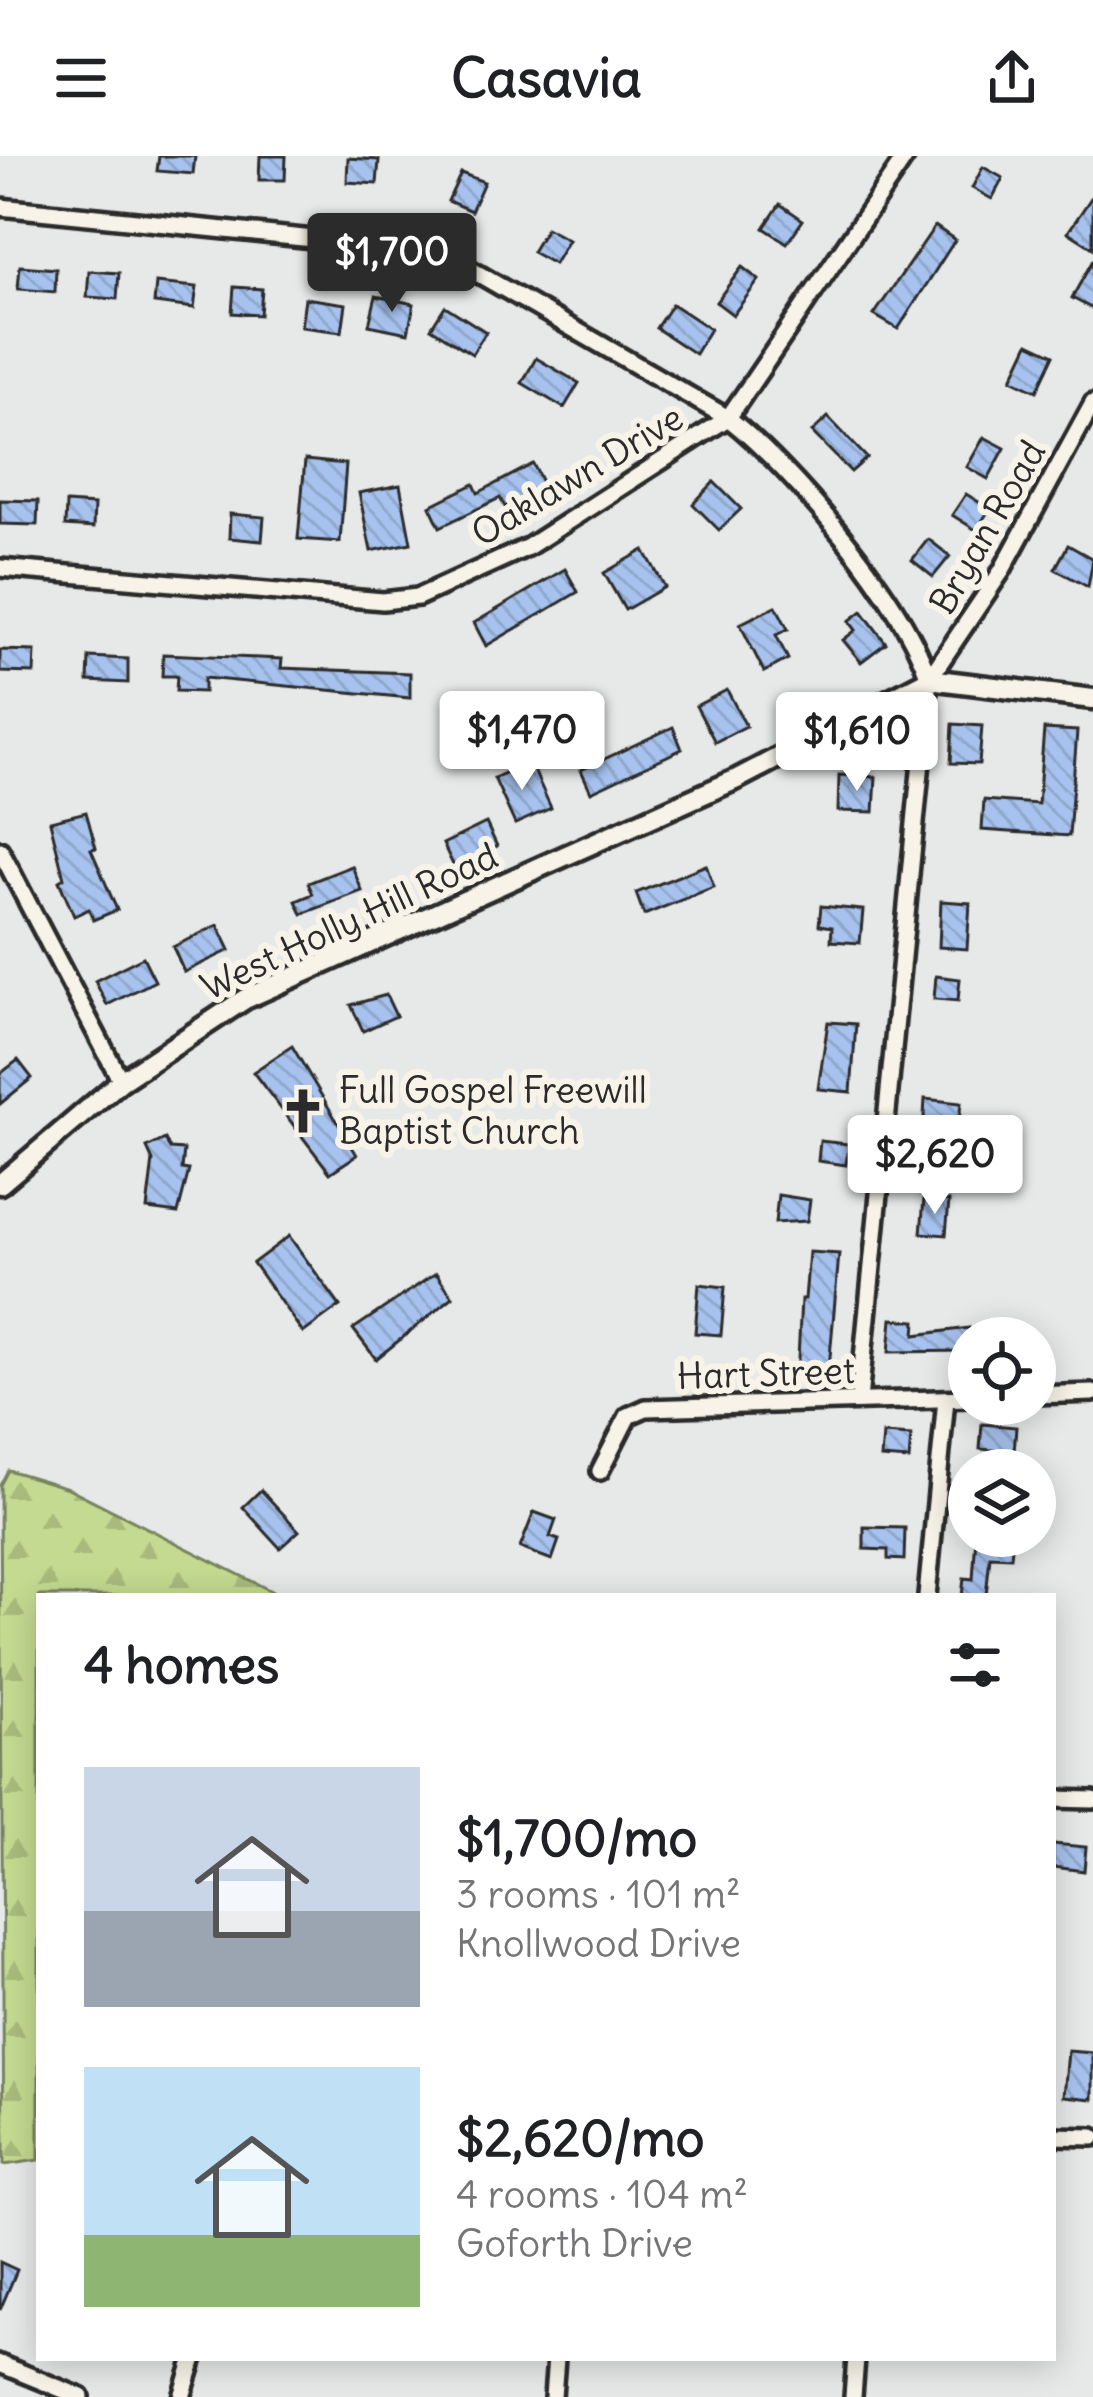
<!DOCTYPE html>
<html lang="en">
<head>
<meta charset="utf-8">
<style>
	body { margin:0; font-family:Delius,sans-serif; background:#f6f6f6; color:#202124; height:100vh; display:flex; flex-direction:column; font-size:45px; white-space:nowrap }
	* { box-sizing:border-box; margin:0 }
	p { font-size:39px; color:#757577 }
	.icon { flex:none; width:66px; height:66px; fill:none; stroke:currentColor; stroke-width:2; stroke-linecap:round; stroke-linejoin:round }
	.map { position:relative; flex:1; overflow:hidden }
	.details { position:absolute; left:36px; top:1437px; width:1020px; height:768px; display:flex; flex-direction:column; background:#fff; border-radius:0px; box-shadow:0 6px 30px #0003 }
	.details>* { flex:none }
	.tools { position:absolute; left:948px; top:1161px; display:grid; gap:24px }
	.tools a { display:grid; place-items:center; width:108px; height:108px; border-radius:50%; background:#fff; box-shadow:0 6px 30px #0003; font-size:60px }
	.price { position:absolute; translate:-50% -102px; padding:0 27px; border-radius:12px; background:#fff; color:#222; font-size:39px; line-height:78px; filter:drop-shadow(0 3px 6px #0008) }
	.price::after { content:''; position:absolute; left:50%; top:72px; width:36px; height:27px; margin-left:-18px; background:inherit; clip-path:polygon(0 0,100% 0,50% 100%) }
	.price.selected { background:#2b2b2b; color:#fff }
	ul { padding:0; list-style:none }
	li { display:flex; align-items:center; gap:36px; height:300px; padding:0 48px }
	li span { display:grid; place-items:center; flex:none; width:336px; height:240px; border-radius:0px; color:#555 }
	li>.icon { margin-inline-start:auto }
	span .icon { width:144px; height:144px; fill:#fffc; stroke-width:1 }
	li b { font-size:51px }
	h2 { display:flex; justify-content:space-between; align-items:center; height:144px; padding:0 48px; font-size:51px }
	header { display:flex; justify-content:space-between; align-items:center; height:156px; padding:0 48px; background:#fff; font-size:54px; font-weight:800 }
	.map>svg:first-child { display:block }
</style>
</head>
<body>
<header><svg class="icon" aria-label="menu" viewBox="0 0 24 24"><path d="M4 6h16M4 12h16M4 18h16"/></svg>Casavia<svg class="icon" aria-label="share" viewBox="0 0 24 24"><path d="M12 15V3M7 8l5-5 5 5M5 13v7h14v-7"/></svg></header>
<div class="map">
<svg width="1093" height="2241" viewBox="0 0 1093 2241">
	<defs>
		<pattern id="forest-firs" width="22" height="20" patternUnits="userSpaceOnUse" patternTransform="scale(3)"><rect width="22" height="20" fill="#c3da90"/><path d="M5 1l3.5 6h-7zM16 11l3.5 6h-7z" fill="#a8bb7c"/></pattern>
		<pattern id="building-back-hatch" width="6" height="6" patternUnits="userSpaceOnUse" patternTransform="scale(3)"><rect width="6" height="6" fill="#a7c2ee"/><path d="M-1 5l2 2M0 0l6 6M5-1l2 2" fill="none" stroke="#90a7cc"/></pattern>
	</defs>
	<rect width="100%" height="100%" fill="#e7e9e9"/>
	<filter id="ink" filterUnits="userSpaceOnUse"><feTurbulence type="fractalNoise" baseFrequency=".00833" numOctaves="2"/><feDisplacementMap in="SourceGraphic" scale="24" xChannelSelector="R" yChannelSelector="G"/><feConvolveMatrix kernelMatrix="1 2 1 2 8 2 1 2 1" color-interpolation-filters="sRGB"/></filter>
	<g filter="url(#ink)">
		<!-- forest -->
		<path fill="url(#forest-firs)" stroke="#77825e" stroke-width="3" d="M8,1314L68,1332L281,1440H39V2004L4,2009L0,1329Z"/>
		<!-- building -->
		<g fill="url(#building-back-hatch)" stroke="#2b2b2b" stroke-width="3">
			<path d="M159,0H195L193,18L157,15Z"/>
			<path d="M260,0H286L285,24H259Z"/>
			<path d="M348,2L379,4L377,28L347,26Z"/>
			<path d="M983,11L1003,22L992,43L972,32Z"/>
			<path d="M461,17L484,26L471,55L448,45Z"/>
			<path d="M1093,39V92L1068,76Z"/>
			<path d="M780,48L803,64L787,87L764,72Z"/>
			<path d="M935,70L955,84L898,173L874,159Z"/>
			<path d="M546,72L568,84L554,108L532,96Z"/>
			<path d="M1093,104V153L1072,142Z"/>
			<path d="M20,110L56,113L55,136L18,133Z"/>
			<path d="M742,111L759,124L733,159L716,146Z"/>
			<path d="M89,115L119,117L117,143L87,141Z"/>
			<path d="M156,127L197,131L194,152L154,147Z"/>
			<path d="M234,131L262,133L260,159L232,157Z"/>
			<path d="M376,140L414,148L408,177L369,169Z"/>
			<path d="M305,142L346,148L342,176L301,171Z"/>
			<path d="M672,148L710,173L695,198L656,172Z"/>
			<path d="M445,150L486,176L472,198L431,172Z"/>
			<path d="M1029,187L1054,199L1037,235L1012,223Z"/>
			<path d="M536,202L579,227L564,252L522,227Z"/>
			<path d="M828,261L867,302L851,316L812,276Z"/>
			<path d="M984,281L1005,292L988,323L967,311Z"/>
			<path d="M305,304L346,308L340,386L298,383Z"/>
			<path d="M533,308L544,330L505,351L500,342L440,371L430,350L474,328L478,337Z"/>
			<path d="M714,326L741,353L719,374L693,348Z"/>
			<path d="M400,329L411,387L371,395L359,337Z"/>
			<path d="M966,338L990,353L976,374L952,359Z"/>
			<path d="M0,344L38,345L37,369L0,368Z"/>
			<path d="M66,347L94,349L93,372L65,370Z"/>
			<path d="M230,358L264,361L262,385L229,382Z"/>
			<path d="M928,383L950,400L933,421L912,404Z"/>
			<path d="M1068,389L1093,403L1088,431L1055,413Z"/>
			<path d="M644,394L665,431L625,454L604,417Z"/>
			<path d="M565,413L578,436L486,490L474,467Z"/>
			<path d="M776,450L788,473L776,479L788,503L764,516L740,468Z"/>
			<path d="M862,455L886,487L861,506L843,484L856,474L849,465Z"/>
			<path d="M0,494L35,495L34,517L0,516Z"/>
			<path d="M163,498L282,503L281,512L410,517V542L204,522V536L176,535L177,520H162Z"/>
			<path d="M89,501L128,503V527L88,525Z"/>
			<path d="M727,534L746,570L715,586L696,550Z"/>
			<path d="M953,568L982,570L979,608L951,607Z"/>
			<path d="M673,571L682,593L591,636L581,614Z"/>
			<path d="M1044,573L1077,575L1069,680L982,674L984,644L1038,648Z"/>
			<path d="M530,606L551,652L515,668L494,622Z"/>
			<path d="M839,619L876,621L874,656L838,655Z"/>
			<path d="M86,656L96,692L91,693L117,754L93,764L89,753L74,760L59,725L64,722L50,665Z"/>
			<path d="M486,667L497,690L454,711L443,688Z"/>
			<path d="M706,709L714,731L644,759L636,737Z"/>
			<path d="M352,710L362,735L302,758L296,745L313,738L308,727Z"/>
			<path d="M941,745L970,747L967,793L939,791Z"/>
			<path d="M821,750L863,754L860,787L831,785L832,771L819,769Z"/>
			<path d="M218,769L230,794L184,816L173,791Z"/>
			<path d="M143,801L155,825L107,849L95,825Z"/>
			<path d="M936,820L960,823L958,845L934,843Z"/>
			<path d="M386,839L396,860L363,875L351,849Z"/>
			<path d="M828,866L856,868L851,936L818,933Z"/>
			<path d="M292,890L357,999L330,1017L253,916Z"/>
			<path d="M18,904L32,922L0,948V918Z"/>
			<path d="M925,943L961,947L959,965L951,964L947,1014L921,1012Z"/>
			<path d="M165,983L170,993L184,994L182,1013L189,1014L178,1057L147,1053L153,1005L147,992Z"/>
			<path d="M820,985L849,988L846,1009L818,1005Z"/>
			<path d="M778,1039L810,1044L807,1065L775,1067Z"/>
			<path d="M924,1043L949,1045L946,1079L921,1077Z"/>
			<path d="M289,1080L340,1150L303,1177L253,1107Z"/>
			<path d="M809,1096L839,1098L828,1224L797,1223L801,1143H805Z"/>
			<path d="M436,1117L453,1141L376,1203L353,1173Z"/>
			<path d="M699,1128L725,1131L721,1179L695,1177Z"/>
			<path d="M892,1163L916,1165L915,1179L969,1172V1195L889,1196Z"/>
			<path d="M982,1268L1016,1271L1014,1296L980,1293Z"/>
			<path d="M883,1278L911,1280L909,1304L881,1302Z"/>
			<path d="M261,1334L299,1375L280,1392L243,1351Z"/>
			<path d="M534,1356L556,1364L550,1381L559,1384L552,1404L520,1392Z"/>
			<path d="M864,1371L905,1372L904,1404L888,1403V1394L864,1393Z"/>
			<path d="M976,1380L1013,1381L1011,1401L990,1400L986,1440H962L964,1422L973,1423Z"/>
			<path d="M1053,1688L1086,1691L1084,1715L1053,1711Z"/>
			<path d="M1068,1895L1093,1897V1943L1064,1940Z"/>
			<path d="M0,2106L17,2114L0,2154Z"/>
		</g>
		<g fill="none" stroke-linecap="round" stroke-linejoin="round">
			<!-- minor casing -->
			<g stroke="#2b2b2b" stroke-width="24">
				<g id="minor">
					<path d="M0,51L382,90L456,105L728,262C794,314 904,444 929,523L859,1244"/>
					<path d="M0,412L383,445L418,441L528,391L728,262L906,0"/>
					<path d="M929,523L1001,416L1093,247"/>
					<path d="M0,694L121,925"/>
					<path d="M1035,1239L1093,1237"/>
					<path d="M600,1315L628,1260L646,1252L969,1242"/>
					<path d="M927,1440L946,1243"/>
					<path d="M1053,1643L1093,1644"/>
					<path d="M1053,1980L1093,1981"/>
					<path d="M0,2208L81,2241"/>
					<path d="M182,2241L194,2202"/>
					<path d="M553,2241L556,2202"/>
					<path d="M853,2241L856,2202"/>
				</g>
			</g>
			<!-- tertiary casing -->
			<g stroke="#2b2b2b" stroke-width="27">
				<path id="tertiary" d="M0,1028L121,925L245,843L737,623L929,523L1093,543"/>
			</g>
			<!-- minor -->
			<use href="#minor" stroke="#f7f3e8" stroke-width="15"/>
			<!-- tertiary -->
			<use href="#tertiary" stroke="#f7f3e8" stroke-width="18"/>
		</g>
	</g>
	<!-- icons -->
	<defs>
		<g id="church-bare" transform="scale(3.6)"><path d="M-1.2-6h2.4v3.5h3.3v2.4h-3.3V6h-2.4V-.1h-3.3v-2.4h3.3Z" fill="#2b2b2b" stroke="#f7f3e8" stroke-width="2.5" paint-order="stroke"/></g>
	</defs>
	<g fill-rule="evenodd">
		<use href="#church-bare" x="303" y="955"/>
	</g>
	<g text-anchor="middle" stroke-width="12" stroke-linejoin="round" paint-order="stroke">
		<!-- street labels -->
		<g font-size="36" fill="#2b2b2b" stroke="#f7f3e8">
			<text transform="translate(577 319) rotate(-31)" y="13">Oaklawn Drive</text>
			<text transform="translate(987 371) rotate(-60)" y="13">Bryan Road</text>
			<text transform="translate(349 765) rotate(-25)" y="13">West Holly Hill Road</text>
			<text transform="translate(766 1217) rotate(-2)" y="13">Hart Street</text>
		</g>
		<!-- poi labels -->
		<g font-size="36" fill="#2b2b2b" stroke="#f7f3e8" text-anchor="start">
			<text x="339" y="947">Full Gospel Freewill<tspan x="339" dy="41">Baptist Church</tspan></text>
		</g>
	</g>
</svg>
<div class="tools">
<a><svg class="icon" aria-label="locate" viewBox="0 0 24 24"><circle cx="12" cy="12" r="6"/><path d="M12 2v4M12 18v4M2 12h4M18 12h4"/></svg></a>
<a><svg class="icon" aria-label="layers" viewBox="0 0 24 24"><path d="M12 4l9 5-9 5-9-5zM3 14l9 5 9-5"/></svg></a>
</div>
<b class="price selected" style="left:392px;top:159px">$1,700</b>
<b class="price" style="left:522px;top:637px">$1,470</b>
<b class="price" style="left:857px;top:638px">$1,610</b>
<b class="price" style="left:935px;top:1061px">$2,620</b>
<section class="details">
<h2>4 homes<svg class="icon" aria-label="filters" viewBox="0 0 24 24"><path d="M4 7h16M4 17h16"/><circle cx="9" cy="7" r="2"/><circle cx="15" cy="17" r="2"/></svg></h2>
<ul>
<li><span style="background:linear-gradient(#c9d6e8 60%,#9aa5b1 0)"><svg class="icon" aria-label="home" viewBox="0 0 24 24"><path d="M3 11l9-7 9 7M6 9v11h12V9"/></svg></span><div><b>$1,700/mo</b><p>3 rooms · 101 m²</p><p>Knollwood Drive</p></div></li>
<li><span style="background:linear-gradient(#bfe0f5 70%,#8fb573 0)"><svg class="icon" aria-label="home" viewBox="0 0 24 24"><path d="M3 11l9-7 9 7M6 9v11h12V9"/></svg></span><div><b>$2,620/mo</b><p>4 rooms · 104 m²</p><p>Goforth Drive</p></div></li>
</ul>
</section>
</div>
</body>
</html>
